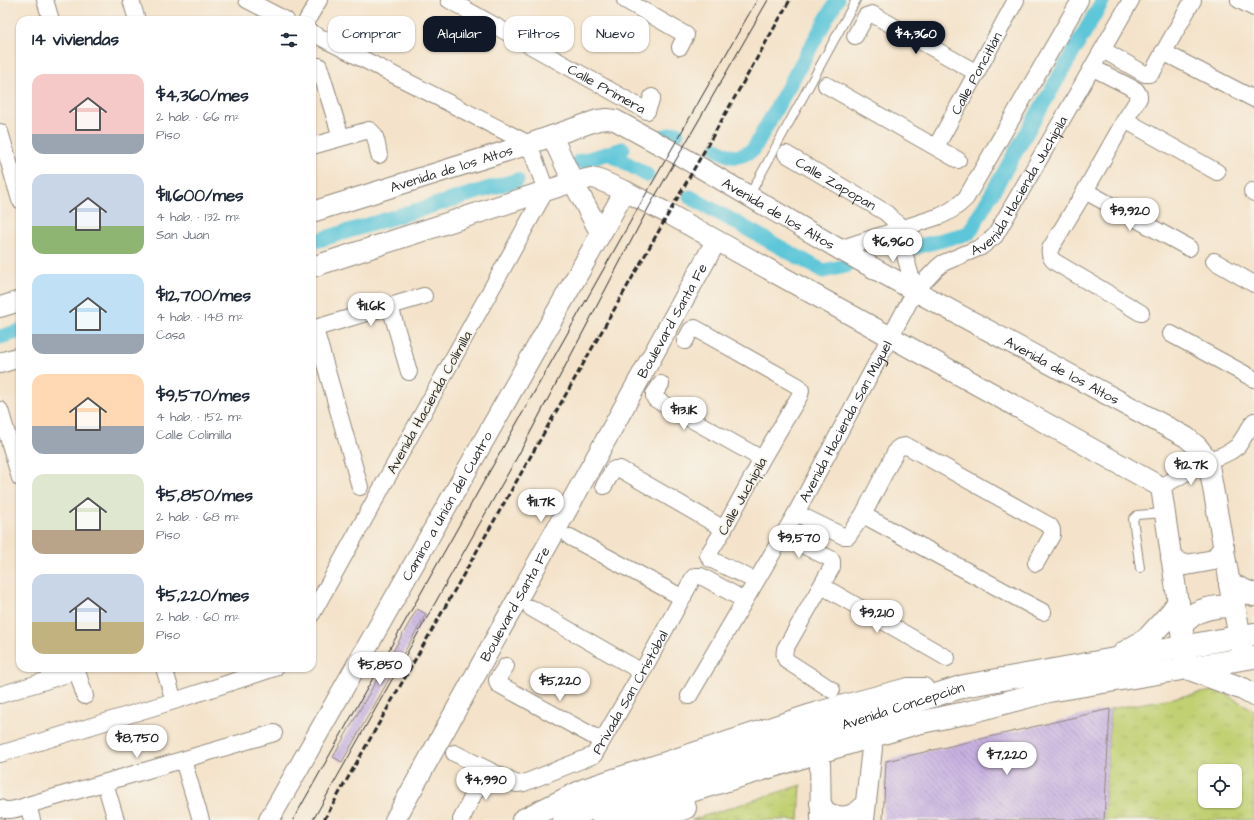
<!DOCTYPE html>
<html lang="es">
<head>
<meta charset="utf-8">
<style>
	body { margin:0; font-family:"Architects Daughter",sans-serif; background:#f6f6f7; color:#1f2937; height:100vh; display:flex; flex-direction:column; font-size:15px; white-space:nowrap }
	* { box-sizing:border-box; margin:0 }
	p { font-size:13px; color:#747a83 }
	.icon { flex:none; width:22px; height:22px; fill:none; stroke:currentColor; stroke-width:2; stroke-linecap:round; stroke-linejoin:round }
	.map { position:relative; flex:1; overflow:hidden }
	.details { position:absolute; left:16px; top:16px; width:300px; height:656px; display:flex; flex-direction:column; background:#fff; border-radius:12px; box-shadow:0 1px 3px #0004 }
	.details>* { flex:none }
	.top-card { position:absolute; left:328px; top:16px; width:380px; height:36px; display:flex; gap:8px }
	.buttons { position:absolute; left:1198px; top:764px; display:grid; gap:8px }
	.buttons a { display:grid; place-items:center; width:44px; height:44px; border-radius:8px; background:#fff; box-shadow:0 1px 3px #0004; font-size:20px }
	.price { position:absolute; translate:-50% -34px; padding:0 9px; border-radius:14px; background:#fff; color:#222; font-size:13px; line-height:26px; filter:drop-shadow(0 1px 2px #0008) }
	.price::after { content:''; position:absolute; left:50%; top:24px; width:12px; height:9px; margin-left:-6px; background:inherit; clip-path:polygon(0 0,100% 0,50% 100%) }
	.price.selected { background:#111827; color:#fff }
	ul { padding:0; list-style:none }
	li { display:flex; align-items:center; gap:12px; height:100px; padding:0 16px }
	li span { display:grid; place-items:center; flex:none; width:112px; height:80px; border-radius:12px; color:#555 }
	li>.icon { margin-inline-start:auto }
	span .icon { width:48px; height:48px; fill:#fffc; stroke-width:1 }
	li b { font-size:17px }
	h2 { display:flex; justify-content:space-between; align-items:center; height:48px; padding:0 16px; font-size:17px }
	.tag { padding:0 14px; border-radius:12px; background:#fff; box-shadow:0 1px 3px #0004; font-size:14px; line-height:36px }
	.tag.selected { background:#111827; color:#fff }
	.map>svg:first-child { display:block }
</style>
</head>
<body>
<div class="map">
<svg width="1254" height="820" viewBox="0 0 1254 820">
	<defs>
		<pattern id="grass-tufts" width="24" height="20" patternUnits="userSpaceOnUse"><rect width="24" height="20" fill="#c1d072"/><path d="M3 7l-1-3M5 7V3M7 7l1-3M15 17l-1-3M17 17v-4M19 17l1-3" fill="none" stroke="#a6b363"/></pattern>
		<pattern id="building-back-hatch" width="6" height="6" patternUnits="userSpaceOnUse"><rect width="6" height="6" fill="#c9b2e2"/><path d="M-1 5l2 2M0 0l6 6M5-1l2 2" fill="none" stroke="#a391b7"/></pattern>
	</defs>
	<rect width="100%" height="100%" fill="#f7f3e8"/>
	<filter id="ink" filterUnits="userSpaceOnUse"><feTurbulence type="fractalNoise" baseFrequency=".025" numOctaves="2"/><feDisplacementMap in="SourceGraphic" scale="8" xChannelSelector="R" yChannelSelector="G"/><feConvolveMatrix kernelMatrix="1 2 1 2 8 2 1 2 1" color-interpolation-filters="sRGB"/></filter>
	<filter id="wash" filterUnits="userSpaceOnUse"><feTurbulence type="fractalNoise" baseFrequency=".012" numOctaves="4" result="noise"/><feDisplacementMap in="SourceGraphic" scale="16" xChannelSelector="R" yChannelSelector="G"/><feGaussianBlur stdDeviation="0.9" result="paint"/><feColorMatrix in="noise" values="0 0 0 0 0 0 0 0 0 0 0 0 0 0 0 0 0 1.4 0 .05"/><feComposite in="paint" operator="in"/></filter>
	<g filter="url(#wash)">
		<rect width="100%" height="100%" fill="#f4e3ca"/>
		<!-- grass -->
		<g fill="url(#grass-tufts)" stroke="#767e4e" fill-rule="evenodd">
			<path d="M1218,690L1254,710V820H1104L1110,709ZM1205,771H1235V801H1205Z"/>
			<path d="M801,785L799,820H692Z"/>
		</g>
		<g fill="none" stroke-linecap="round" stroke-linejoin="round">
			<!-- canal -->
			<g stroke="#5dc6d9" stroke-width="15">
				<path d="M662,137L677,133"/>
				<path d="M717,149C733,159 737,159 753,150L837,0"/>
				<path d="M609,153L647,175"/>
				<path d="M578,162L623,149"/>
				<path d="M690,197L823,271L846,266"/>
				<path d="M312,242L517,180"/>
				<path d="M912,248L969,233L1103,0"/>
				<path d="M0,337L20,331"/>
			</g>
		</g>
		<g id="blocks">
			<!-- building -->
			<g fill="url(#building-back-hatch)">
				<path d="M417,609L426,614L342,762L333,757Z"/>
				<path d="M1110,709L1104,820H883L886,761Z"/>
			</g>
		</g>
	</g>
	<g filter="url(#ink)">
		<use href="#blocks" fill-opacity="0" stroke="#90877a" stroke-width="1"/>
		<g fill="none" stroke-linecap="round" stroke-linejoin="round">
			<!-- service casing -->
			<g stroke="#90877a" stroke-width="10">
				<g id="service">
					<path d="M749,196L856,0"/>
					<path d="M1140,568L1133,519L1137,515L1164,513"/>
				</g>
			</g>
			<!-- minor casing -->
			<g stroke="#90877a" stroke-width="18">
				<g id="minor">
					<path d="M45,0L51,20"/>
					<path d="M131,0L137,20"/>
					<path d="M247,0L286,20"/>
					<path id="s1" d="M449,0L647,111L652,97"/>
					<path d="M625,0L686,35L680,47"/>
					<path d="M1239,0L1254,8"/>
					<path d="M307,20L319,0"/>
					<path d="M312,33L529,144L546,190L312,614"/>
					<path d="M855,36L866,16L872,14L977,73"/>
					<path d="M1103,50L1145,74H1149L1153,71L1193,0"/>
					<path d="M1163,52L1254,99"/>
					<path d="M319,66L341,137"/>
					<path d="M1093,68L1136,90L1139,95V98L1125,120L1085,191L1050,249C1049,255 1050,258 1055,262L1141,313"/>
					<path d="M826,85L958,160"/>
					<path d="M1125,120L1217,172"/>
					<path d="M0,132L20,200"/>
					<path d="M312,146L369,130C377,134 377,147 379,155"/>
					<path id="s2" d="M936,147L1016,0"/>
					<path id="s3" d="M786,154L885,212L903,229"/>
					<path d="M1085,191L1189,248"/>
					<path d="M1252,191L1254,193"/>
					<path d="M903,229L904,252L915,291"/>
					<path d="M839,249L940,216C950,212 958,206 966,198L1080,0"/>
					<path d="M1214,261L1254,284"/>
					<path d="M390,306L409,372"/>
					<path d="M312,329L424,296"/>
					<path d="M315,329L360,487"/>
					<path d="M1171,334L1254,379"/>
					<path d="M685,341L691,330L695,328L798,386L801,390L800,395L762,459L724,529L708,555L710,559L756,581"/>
					<path d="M661,384L654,394V396L655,399L762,459"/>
					<path d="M0,410L20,478"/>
					<path d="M604,486L613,470L615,469H620L724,529"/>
					<path d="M1161,487L1208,460L1223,455L1231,451L1238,446L1254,421"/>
					<path d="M796,513L843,536H848L863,515L897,449L900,447L907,446L1050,526L1052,530V535L1036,563"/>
					<path d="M863,515L1043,612"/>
					<path d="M782,535L831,559L832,561V567L785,649C784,654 784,657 787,661L832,690"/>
					<path d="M570,537L683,598"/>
					<path d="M822,586L947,658"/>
					<path d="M531,608L642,672"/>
					<path d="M506,666L497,680L498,684L602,741"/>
					<path d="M76,668L85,696"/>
					<path d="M164,668L174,701"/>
					<path d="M0,695L77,671"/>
					<path id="s4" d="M689,696L796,513L915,291L937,268L943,263L981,247L995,236L1131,0"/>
					<path id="s5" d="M454,753L517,784L524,783L594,755L642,672L693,578L695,576H701L744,600"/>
					<path d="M0,754L174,701L275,668"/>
					<path d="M183,760L201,820"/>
					<path d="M105,783L116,820"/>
					<path d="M28,805L32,820"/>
					<path d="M0,808C8,813 19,808 28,805L274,733"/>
					<path d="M461,820L486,769"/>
				</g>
			</g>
			<!-- tertiary casing -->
			<g stroke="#90877a" stroke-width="22">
				<g id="tertiary">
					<path d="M552,136L573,182L601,234"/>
					<path id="s6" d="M312,212L529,144L598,120L607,119L615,120L679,155L839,249L915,291L1186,437L1198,447L1208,460L1230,584"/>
					<path d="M312,267L573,182L591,178L597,179L625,191L669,214L1161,487L1178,603"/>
					<path d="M0,307L20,301"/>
					<path d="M0,363L20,357"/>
					<path d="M1171,557L1182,564L1186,565L1214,560L1224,547"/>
					<path d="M820,762L821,820"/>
					<path d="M820,803C823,807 825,811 828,813C843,820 856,816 865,804"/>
					<path id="s7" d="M269,820L625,191"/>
					<path id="s8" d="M395,820L716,241"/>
					<path d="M864,820L872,748"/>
				</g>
			</g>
			<!-- primary casing -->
			<g stroke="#90877a" stroke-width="24">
				<g id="primary">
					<path d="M1230,584L1242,649"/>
					<path d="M1230,584L1254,595"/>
					<path d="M1178,603L1187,668L1243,689L1254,695"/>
					<path d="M1181,627C1183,624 1186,620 1189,618C1200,608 1221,606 1234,606"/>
					<path d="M1124,653L1147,639L1171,613L1178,603"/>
					<path d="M523,820L584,790L818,713L908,689H923"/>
					<path id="s9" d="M564,820L622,795L964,686L1254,634"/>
					<path d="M603,820L628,810L829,749L917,723L970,712L1049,691L1254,657"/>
					<path d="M648,820L685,808"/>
				</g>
			</g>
			<!-- service -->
			<use href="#service" stroke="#fff" stroke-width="8"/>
			<!-- minor -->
			<use href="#minor" stroke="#fff" stroke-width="16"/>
			<!-- tertiary -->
			<use href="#tertiary" stroke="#fff" stroke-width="20"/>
			<!-- primary -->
			<use href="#primary" stroke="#fff" stroke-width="22"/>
			<!-- tram -->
			<g stroke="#2b2b2b" stroke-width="1">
				<path d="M293,820L642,201L757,0"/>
				<path d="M313,820L520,452L650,205L768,0"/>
			</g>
			<!-- rail -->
			<path stroke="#2b2b2b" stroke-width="3" stroke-dasharray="6 3" stroke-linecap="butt" d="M324,820L790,0"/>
		</g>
	</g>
	<g text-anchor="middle" stroke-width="3.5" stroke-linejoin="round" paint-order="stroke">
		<!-- street labels -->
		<g font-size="14" fill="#2b2b2b" stroke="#f7f3e8">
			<text dy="5" stroke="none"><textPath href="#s2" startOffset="84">Calle Poncitlán</textPath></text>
			<text dy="5" stroke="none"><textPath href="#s1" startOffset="181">Calle Primera</textPath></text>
			<text dy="5" stroke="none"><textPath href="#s6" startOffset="146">Avenida de los Altos</textPath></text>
			<text dy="5" stroke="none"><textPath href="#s4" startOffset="617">Avenida Hacienda Juchipila</textPath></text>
			<text dy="5" stroke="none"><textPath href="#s3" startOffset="58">Calle Zapopan</textPath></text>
			<text dy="5" stroke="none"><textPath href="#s6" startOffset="506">Avenida de los Altos</textPath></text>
			<text dy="5" stroke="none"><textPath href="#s8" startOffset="571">Boulevard Santa Fe</textPath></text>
			<text dy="5" stroke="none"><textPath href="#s6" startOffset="830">Avenida de los Altos</textPath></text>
			<text transform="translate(429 402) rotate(-61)" y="5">Avenida Hacienda Colimilla</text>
			<text dy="5" stroke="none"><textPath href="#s4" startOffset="316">Avenida Hacienda San Miguel</textPath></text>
			<text transform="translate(742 496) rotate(-61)" y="5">Calle Juchipila</text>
			<text dy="5" stroke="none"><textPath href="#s7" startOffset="361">Camino a Unión del Cuatro</textPath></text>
			<text dy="5" stroke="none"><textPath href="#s8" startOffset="247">Boulevard Santa Fe</textPath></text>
			<text dy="5" stroke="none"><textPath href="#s5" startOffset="225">Privada San Cristóbal</textPath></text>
			<text dy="5" stroke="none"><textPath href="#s9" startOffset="358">Avenida Concepción</textPath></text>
		</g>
	</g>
</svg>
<div class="buttons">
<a><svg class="icon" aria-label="locate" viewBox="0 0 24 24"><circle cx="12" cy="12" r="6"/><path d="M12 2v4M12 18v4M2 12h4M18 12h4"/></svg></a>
</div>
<b class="price selected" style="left:916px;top:55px">$4,360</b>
<b class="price" style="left:1130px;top:232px">$9,920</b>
<b class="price" style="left:893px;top:263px">$6,960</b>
<b class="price" style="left:371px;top:327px">$11.6K</b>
<b class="price" style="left:684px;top:431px">$13.1K</b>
<b class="price" style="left:1191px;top:486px">$12.7K</b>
<b class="price" style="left:541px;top:523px">$11.7K</b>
<b class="price" style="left:799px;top:559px">$9,570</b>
<b class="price" style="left:877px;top:634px">$9,210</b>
<b class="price" style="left:380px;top:686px">$5,850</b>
<b class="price" style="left:560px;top:702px">$5,220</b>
<b class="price" style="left:137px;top:759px">$8,750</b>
<b class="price" style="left:1007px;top:776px">$7,220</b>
<b class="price" style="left:486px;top:801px">$4,990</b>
<div class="top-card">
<a class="tag">Comprar</a>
<a class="tag selected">Alquilar</a>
<a class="tag">Filtros</a>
<a class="tag">Nuevo</a>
</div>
<section class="details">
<h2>14 viviendas<svg class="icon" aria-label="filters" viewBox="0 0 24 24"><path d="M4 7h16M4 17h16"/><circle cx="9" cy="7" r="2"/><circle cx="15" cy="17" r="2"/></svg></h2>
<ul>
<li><span style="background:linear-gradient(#f6c9c9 75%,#9aa5b1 0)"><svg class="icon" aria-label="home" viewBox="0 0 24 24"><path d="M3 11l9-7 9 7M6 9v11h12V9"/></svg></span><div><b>$4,360/mes</b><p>2 hab. · 66 m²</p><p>Piso</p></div></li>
<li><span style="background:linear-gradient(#c9d6e8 65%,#8fb573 0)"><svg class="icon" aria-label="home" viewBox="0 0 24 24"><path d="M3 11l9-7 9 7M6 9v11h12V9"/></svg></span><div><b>$11,600/mes</b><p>4 hab. · 132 m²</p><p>San Juan</p></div></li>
<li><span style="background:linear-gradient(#bfe0f5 75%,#9aa5b1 0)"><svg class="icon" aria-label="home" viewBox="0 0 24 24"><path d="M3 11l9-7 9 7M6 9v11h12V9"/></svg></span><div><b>$12,700/mes</b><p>4 hab. · 148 m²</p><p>Casa</p></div></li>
<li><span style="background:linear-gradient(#ffd9b3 65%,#9aa5b1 0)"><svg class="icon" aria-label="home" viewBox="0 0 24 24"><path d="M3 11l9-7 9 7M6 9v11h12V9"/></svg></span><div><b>$9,570/mes</b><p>4 hab. · 152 m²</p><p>Calle Colimilla</p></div></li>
<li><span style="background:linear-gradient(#dfe7d0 70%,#b9a48a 0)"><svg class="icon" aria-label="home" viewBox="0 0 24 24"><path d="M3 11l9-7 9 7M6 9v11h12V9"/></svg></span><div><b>$5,850/mes</b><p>2 hab. · 68 m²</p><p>Piso</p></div></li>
<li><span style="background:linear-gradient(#c9d6e8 60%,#c2b280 0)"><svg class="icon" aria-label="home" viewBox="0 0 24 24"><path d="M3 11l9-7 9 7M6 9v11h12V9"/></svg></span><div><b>$5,220/mes</b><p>2 hab. · 60 m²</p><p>Piso</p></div></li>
</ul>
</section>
</div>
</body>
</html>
